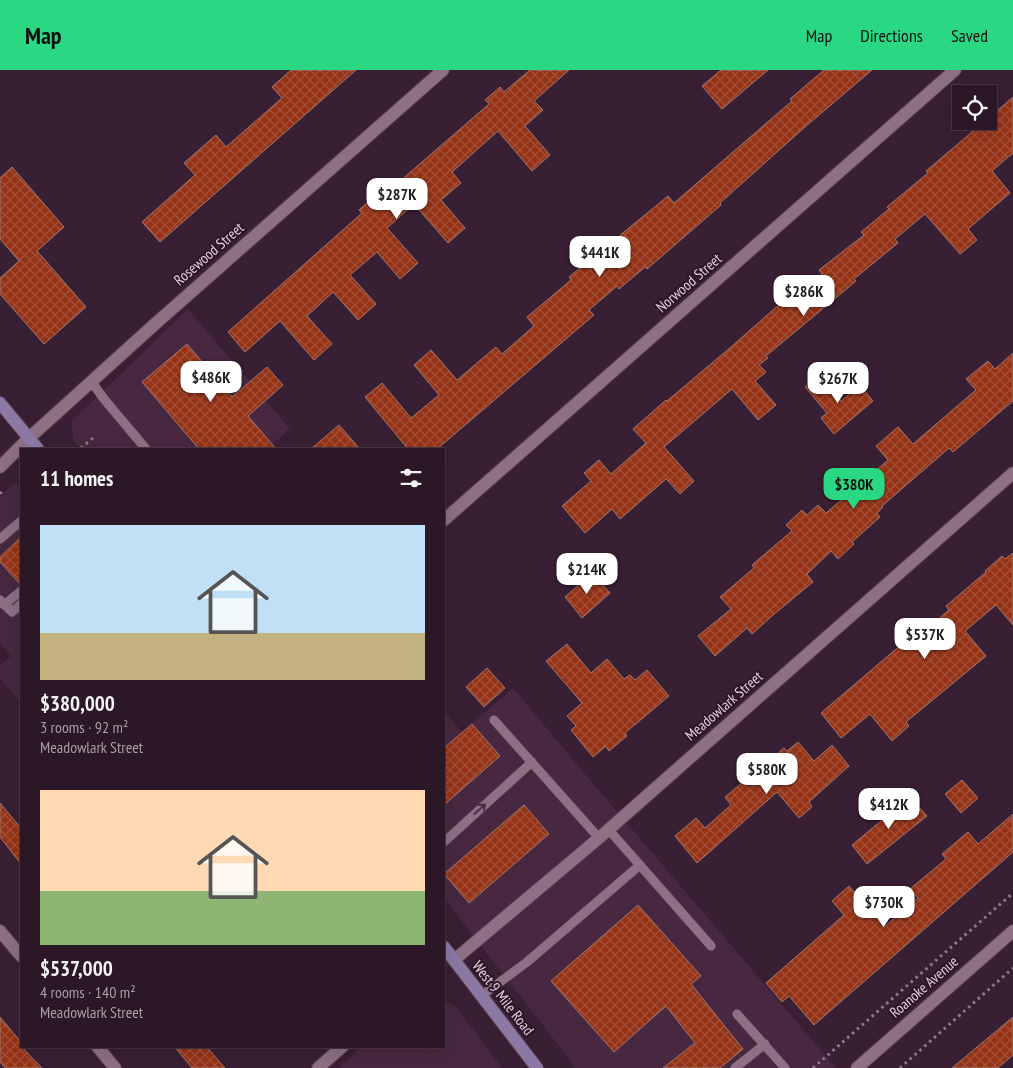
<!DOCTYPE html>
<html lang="en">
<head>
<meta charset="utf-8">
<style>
	body { margin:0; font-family:"PT Sans Narrow",sans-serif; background:#33202e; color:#f1f3f6; height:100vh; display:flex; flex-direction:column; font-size:19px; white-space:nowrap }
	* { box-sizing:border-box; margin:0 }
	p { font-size:16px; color:#a69fa7 }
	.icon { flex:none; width:28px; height:28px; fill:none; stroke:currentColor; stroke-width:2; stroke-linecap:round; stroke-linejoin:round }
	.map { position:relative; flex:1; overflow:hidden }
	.sheet { position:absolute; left:20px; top:378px; width:425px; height:600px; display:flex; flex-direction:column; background:#2b1726; border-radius:0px; box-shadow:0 5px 20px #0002,0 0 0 1px #473643 }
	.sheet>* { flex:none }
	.fabs { position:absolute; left:952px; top:15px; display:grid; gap:10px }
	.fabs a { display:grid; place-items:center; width:45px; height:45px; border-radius:0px; background:#2b1726; box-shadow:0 5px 20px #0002,0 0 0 1px #473643; font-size:25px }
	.price { position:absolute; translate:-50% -42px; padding:0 11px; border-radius:10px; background:#fff; color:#222; font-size:16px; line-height:32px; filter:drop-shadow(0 1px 2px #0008) }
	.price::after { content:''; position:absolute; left:50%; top:30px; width:15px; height:11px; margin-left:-8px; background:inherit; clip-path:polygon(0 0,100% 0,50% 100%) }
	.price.on { background:#2ad884; color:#111 }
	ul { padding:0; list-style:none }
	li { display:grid; align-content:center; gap:10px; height:265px; padding:0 20px }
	li span { display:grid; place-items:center; height:155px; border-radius:0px; color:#555 }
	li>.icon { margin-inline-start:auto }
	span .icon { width:90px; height:90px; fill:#fffc; stroke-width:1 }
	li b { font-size:21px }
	h2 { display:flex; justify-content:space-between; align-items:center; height:60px; padding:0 20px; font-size:21px }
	header { display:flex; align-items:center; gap:30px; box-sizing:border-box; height:70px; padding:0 25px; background:#2ad884; color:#111 }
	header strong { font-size:24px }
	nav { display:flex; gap:28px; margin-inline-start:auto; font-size:18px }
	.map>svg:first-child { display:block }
</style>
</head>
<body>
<header>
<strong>Map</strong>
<nav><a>Map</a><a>Directions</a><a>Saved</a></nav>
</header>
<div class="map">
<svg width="1013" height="998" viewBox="0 0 1013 998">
	<defs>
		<pattern id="building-cross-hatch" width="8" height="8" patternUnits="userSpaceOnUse" patternTransform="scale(1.25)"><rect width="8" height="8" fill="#963317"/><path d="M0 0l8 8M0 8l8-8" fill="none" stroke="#a45038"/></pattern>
	</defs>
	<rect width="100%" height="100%" fill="#391f33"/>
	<!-- built -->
	<g fill="#472840">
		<path d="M188,239L290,359L268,379H81L74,371L71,352Z"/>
		<path d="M15,413L21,417V633L0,608V595L11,586L0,573V426Z"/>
		<path d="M513,618L579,697L836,998H576L444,828V641L462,662Z"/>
		<path d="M444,931L455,936L502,998H338L363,976H444Z"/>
	</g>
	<!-- building -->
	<g fill="url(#building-cross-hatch)" stroke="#9e776d">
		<path d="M291,0H356L160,172L142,152L195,105L184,93L216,65L226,77L282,28L272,17Z"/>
		<path d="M530,0H569L534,31L543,40L525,56L550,85L532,101L498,61L452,102L461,113L441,130L465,158L448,173L414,134L387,158L418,193L400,209L377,182L350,205L376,234L358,250L333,222L307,246L332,274L314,290L280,251L245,282L228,262L362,143L359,140L373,127L377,131L489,34L485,30L500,17L504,22Z"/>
		<path d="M721,0H768L722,39L702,16Z"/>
		<path d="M824,0H872L805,57L720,133L721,135L647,199L645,197L619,219L617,216L589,240L594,245L437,379H408L365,327L382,313L411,348L439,325L414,295L431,280L457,310L496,277L502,284L534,256L527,247L571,210L569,207L668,126L674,133L792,31L790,29Z"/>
		<path d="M1013,27V83L992,101L1010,123L968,159L977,170L960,184L925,144L895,169L898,173L854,209L856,211L766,286L768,288L759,295L766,302L755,311L776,335L758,350L732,319L664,377L694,411L680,424L666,409L620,449L612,439L585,463L562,436L591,411L584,403L599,390L611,404L646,373L633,359L666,330L667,331L731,277L790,225L793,229L822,204L819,200L864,165L861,162L889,139L887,137L928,103L926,101L985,51H989V48Z"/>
		<path d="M12,97L64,157L37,181L86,237L44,274L0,224V208L19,191L0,169V108Z"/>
		<path d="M187,274L232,327L267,297L283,315L248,346L276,379H199L142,312Z"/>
		<path d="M1013,283V331L953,382L949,378L882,436L883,437L877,443L880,447L852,472L854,474L838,489L831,481L807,504L813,512L773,545L752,564L747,558L715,586L698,566L731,539L720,527L754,498L752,495L792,461L786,455L802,440L807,445L818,435L826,443L888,390L876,376L898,357L913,374L976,320L966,309L988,291L995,299Z"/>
		<path d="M820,305L841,331L860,315L873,331L834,364L821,348L827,343L805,317Z"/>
		<path d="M339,355L360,379H311Z"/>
		<path d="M21,467V515L0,492V487Z"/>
		<path d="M1013,483V555L996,535L965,561L986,586L906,652L909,656L892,671L870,644L841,668L821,643L916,562L919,565L949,540L946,536L986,502L985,501L1002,486L1005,489Z"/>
		<path d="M592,503L610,523L582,548L565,527Z"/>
		<path d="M567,574L591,603L607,589L624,609L630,605L635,610L647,600L669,626L625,663L627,666L609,681L606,676L593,687L571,660L576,656L567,646L582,633L546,591Z"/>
		<path d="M487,598L505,618L484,637L466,617Z"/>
		<path d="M472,654L500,686L444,735V678Z"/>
		<path d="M798,672L814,691L832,675L849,696L809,732L812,737L799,748L777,722L697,793L675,766L696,748L705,758L731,735L725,727L784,678L787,681Z"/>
		<path d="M962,710L978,728L961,743L945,724Z"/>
		<path d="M910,727L927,746L867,794L852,775Z"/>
		<path d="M0,733L21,758V794L0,767Z"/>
		<path d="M524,735L549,764L469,833L444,804Z"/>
		<path d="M1013,744V782L814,955L789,926L782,932L766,913L844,845L832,831L849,816L884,857L918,828L910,819L946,789L942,784L968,762L978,774Z"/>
		<path d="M638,835L701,906L691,914L743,979L720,998H663L695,973L666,936L614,982L551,911Z"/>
		<path d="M0,947L21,972V976L42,998H5L0,992Z"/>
		<path d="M1013,947V985L998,998H952Z"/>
		<path d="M174,976H206L225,998H192Z"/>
	</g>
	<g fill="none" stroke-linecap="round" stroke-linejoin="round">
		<!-- service casing -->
		<g stroke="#513b4c" stroke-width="10">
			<g id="service">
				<path d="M91,311L104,329L146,379"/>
				<path d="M0,469L21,451"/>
				<path d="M0,530L12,542L21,534"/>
				<path d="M4,535L21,521"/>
				<path d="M494,650L599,768"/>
				<path d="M609,760L711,876"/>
				<path d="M444,772L532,692"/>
				<path d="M481,926L527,892L640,795"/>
				<path d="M737,944L785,998"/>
				<path d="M735,998L765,974"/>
			</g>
		</g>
		<!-- minor casing -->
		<g stroke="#513b4c" stroke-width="14">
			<g id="minor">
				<path d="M29,368L155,254L443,0"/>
				<path d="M444,450L955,0"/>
				<path d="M0,861L21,886"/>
				<path d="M454,890L599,768L1013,403"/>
				<path d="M97,976L115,998"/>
				<path d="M318,998L343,976"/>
				<path d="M857,998L1013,861"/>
			</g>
		</g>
		<!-- tertiary casing -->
		<g stroke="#513b4c" stroke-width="14">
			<path id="tertiary" d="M0,397L29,368"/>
		</g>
		<!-- secondary casing -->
		<g stroke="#513b4c" stroke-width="14">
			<g id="secondary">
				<path d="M0,333L38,379"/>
				<path d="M444,877L537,998"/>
			</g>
		</g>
		<!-- path -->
		<g stroke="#917b8b" stroke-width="3" stroke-dasharray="2.5 4" stroke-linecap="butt">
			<path d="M81,378L93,368"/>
			<path d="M0,422L2,424"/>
			<path d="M813,998L1013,823"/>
			<path d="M900,998L1013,898"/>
		</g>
		<!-- service -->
		<use href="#service" stroke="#8e6f86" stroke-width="9"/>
		<!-- minor -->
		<use href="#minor" stroke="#8e6f86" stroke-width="12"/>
		<!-- tertiary -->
		<use href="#tertiary" stroke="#8e6f86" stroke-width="12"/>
		<!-- secondary -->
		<use href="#secondary" stroke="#8b79a4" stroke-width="12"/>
	</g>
	<!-- one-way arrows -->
	<defs><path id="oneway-shaft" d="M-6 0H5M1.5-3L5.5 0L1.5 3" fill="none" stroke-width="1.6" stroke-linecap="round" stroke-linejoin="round" transform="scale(1.25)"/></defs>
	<use stroke="#4b3045" href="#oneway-shaft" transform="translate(480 739) rotate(-42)"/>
	<g text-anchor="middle" stroke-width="4" stroke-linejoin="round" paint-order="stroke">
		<!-- street labels -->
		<g font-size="15" fill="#e1cfdc" stroke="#2e1529">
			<text transform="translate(209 184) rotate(-41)" y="5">Rosewood Street</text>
			<text transform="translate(689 213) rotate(-41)" y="5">Norwood Street</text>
			<text transform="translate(724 636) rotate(-41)" y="5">Meadowlark Street</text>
			<text transform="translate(924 917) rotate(-41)" y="5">Roanoke Avenue</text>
			<text transform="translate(503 928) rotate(52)" y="5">West 9 Mile Road</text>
		</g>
	</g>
</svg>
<div class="fabs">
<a><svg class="icon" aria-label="locate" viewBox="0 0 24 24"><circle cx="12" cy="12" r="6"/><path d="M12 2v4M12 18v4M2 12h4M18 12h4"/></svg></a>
</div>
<b class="price" style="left:397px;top:150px">$287K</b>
<b class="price" style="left:600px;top:208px">$441K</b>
<b class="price" style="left:804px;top:247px">$286K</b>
<b class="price" style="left:211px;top:333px">$486K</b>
<b class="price" style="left:838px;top:334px">$267K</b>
<b class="price on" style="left:854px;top:440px">$380K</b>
<b class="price" style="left:587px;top:525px">$214K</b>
<b class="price" style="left:925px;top:590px">$537K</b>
<b class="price" style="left:767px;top:725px">$580K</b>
<b class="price" style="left:889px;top:760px">$412K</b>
<b class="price" style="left:884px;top:858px">$730K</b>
<section class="sheet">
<h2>11 homes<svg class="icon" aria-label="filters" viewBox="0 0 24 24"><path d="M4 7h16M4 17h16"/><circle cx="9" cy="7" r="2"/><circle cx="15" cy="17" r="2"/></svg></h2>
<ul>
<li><span style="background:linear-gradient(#bfe0f5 70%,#c2b280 0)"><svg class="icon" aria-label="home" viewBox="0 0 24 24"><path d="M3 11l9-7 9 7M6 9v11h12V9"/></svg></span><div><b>$380,000</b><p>3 rooms · 92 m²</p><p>Meadowlark Street</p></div></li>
<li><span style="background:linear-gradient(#ffd9b3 65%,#8fb573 0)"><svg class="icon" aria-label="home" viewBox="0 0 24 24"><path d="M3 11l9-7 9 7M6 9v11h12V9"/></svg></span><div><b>$537,000</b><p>4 rooms · 140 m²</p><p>Meadowlark Street</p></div></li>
</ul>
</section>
</div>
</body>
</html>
